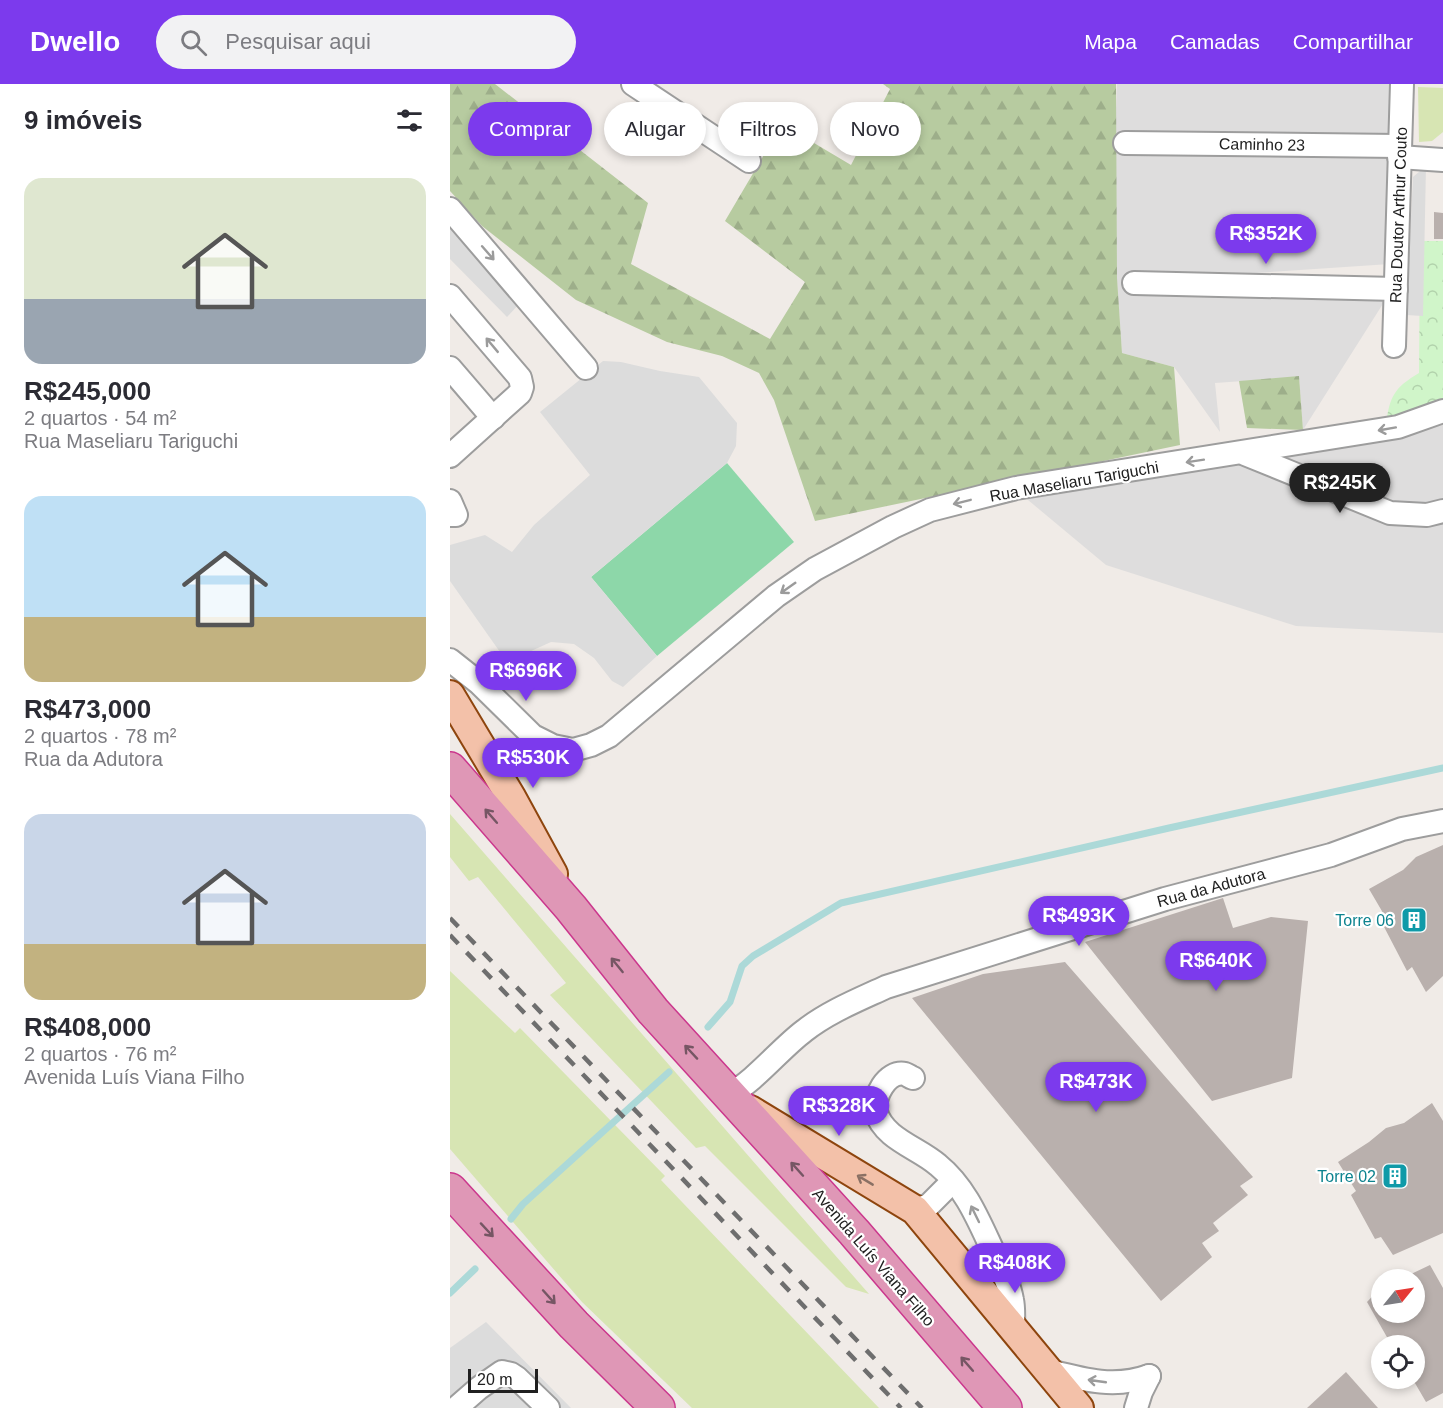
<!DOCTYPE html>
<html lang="pt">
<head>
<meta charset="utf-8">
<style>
	body { margin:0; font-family:Arial,sans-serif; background:#f2f2f3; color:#2b2b33; height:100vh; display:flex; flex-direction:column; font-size:22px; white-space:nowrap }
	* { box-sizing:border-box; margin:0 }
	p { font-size:20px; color:#7c7c81 }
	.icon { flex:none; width:33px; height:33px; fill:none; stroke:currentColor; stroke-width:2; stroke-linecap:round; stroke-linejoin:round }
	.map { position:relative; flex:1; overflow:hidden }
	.details { display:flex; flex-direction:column; background:#fff; width:450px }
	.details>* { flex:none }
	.guide { position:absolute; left:18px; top:18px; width:570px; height:54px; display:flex; gap:12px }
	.needle { width:39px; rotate:60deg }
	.tools { position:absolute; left:921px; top:1185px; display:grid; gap:12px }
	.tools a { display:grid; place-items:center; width:54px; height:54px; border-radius:50%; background:#fff; box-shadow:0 3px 9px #0003; font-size:30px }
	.scale { position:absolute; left:18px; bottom:15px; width:70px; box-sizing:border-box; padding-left:6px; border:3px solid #202020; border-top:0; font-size:16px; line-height:21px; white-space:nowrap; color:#202020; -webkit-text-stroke:4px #fff; paint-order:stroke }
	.price { position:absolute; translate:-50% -51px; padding:0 14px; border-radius:21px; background:#7c3aed; color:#fff; font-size:20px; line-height:39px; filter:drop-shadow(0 2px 3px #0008) }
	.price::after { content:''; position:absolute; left:50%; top:36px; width:18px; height:14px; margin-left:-9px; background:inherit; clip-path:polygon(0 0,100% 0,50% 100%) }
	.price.current { background:#222; color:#fff }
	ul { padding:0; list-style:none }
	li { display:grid; align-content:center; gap:12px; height:318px; padding:0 24px }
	li span { display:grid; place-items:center; height:186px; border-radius:18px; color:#555 }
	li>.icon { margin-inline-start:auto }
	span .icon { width:108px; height:108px; fill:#fffc; stroke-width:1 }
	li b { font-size:26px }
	h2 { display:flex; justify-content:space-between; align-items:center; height:72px; padding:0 24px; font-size:26px }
	.tag { padding:0 21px; border-radius:27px; background:#fff; box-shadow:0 3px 9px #0003; font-size:21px; line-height:54px }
	.tag.current { background:#7c3aed; color:#fff }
	header { display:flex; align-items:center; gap:36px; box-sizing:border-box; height:84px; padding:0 30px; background:#7c3aed; color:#fff }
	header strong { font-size:28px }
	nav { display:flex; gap:33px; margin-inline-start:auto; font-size:21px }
	.search { width:420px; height:54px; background:#f2f2f3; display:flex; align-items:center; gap:15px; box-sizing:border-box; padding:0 21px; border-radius:33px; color:#7c7c81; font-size:22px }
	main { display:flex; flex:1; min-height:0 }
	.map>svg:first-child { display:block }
</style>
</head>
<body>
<header>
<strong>Dwello</strong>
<div class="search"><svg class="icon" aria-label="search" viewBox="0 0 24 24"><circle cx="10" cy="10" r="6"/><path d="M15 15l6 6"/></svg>Pesquisar aqui</div>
<nav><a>Mapa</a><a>Camadas</a><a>Compartilhar</a></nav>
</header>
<main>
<section class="details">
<h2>9 imóveis<svg class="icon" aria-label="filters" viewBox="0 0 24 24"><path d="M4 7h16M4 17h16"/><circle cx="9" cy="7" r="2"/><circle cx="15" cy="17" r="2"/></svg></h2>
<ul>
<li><span style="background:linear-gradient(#dfe7d0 65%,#9aa5b1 0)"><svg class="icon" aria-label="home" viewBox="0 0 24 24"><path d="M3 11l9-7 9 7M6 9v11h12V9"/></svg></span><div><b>R$245,000</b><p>2 quartos · 54 m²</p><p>Rua Maseliaru Tariguchi</p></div></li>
<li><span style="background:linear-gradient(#bfe0f5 65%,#c2b280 0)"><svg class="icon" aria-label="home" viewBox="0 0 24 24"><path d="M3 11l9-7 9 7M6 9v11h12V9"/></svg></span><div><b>R$473,000</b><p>2 quartos · 78 m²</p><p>Rua da Adutora</p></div></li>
<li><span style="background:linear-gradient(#c9d6e8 70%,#c2b280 0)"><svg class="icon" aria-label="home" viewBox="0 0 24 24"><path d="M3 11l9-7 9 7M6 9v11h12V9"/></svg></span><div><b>R$408,000</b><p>2 quartos · 76 m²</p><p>Avenida Luís Viana Filho</p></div></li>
</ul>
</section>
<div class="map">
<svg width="993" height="1324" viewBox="0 0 993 1324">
	<defs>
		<pattern id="forest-firs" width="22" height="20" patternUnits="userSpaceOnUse" patternTransform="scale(1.5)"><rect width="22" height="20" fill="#b7cba0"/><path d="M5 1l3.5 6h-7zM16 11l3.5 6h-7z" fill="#9dae8a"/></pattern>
		<pattern id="park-crowns" width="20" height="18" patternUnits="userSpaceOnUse" patternTransform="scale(1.5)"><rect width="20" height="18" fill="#d0f5c9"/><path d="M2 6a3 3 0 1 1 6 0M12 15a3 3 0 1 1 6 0" fill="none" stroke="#b2d2ac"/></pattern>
	</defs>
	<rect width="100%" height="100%" fill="#f0ebe7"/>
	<!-- residential -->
	<g fill="#dedddd">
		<path d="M667,0H962L963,51L665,49Z"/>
		<path d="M662,53L959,56L955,179L746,193L936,215L853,346L849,293L765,299L770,348L724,283L672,269L667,198Z"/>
		<path d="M993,341V549L846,542L656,481L572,411L794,370Z"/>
	</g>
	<!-- grass -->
	<g fill="#d7e5b3">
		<path d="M968,3L993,4V48L982,57L969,58Z"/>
		<path d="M0,730L419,1210L396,1203L255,1062L246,1064L100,911L116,899L28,793L19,797L0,773Z"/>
		<path d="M0,887L65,949L70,944L215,1092L211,1096L429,1324H242L132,1218L0,1065Z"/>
	</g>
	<!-- forest -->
	<g fill="url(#forest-firs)">
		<path d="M0,0H45L198,119L181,180L320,255L355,198L275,137L332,40L401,81L440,5L433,0H666L667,194L672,269L724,283L730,361L365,437L324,316L309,289L272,272L217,258L126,216L32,142L0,107Z"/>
		<path d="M849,292L853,346L797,344L789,297Z"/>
	</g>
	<!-- park -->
	<path fill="url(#park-crowns)" d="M970,157H993V317L936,340C940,312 944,304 969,289Z"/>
	<!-- pitch -->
	<path fill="#8dd7a9" d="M277,379L344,458L207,572L141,493Z"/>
	<!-- parking -->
	<g fill="#dcdcdc">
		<path d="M976,82L973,232L956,231L963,93Z"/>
		<path d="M0,139L70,219L57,233L0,175Z"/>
		<path d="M153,277L171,278L210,287L249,293L287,339L286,362L277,379L141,493L207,572L173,603L162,597L144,574L124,560L101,558L57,578L0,497V461L35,451L62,468L84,441L140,391L90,328Z"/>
		<path d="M36,1238L121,1324H0V1264Z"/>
	</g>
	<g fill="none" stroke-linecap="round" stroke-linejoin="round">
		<!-- stream -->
		<g stroke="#acd9d8" stroke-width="7">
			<path d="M258,943L280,918L292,882L303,872L391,819L719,744L993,684"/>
			<path d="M61,1135L73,1120L219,988"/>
			<path d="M0,1209L25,1185"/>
		</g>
	</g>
	<!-- building -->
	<g fill="#b9b0ad">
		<path d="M984,128L993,129V155H984Z"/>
		<path d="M993,761V892L976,908L962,883L957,887L932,839L936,834L919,805L953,786L966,773Z"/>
		<path d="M773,814L783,844L821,833L858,837L842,994L762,1017L635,858Z"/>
		<path d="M615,878L803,1093L790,1102L798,1111L763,1139L769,1147L752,1159L762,1173L711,1217L462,914L533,890Z"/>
		<path d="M982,1019L993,1037V1149L943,1171L931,1153L925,1155L901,1111L906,1107L888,1078L919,1058L936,1044L954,1039Z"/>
		<path d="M980,1181L993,1204V1309L976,1318L962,1294H964V1262H942L917,1218L932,1202V1228H964V1196H938L942,1190L959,1191Z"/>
		<path d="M896,1288L928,1324H857Z"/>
	</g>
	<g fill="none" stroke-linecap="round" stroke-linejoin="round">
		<!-- minor casing -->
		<g stroke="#9d9d9d" stroke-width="26">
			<g id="minor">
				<path d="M183,0L299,77"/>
				<path d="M675,59L949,62"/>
				<path d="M949,73L993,76"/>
				<path d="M0,125L136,284"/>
				<path d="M684,199L946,205"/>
				<path d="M0,212L70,294L72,303L70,309L0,372"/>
				<path d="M944,262L952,0"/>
				<path d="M0,284L43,334"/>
				<path d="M795,370L940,429L977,431L993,427"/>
				<path d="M0,417L6,431H0"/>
				<path d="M0,576L29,599L83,652L103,662L123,666L141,661L159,652L326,512L365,485L443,443L480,426L566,404L948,343L993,327"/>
				<path d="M463,994C460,993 458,991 455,990C437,986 422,1014 426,1028C434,1055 469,1064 488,1081C515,1103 528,1135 542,1165C550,1182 559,1198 562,1216C564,1225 563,1235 563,1244"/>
				<path d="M280,1010C305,997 330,965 354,947C378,928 408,916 436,903L715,815L881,771L952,745L993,737"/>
				<path d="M465,1126L479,1121L503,1097"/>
				<path d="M596,1286C631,1295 663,1305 699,1292"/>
				<path d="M6,1324L29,1304L52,1288L61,1290L67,1294L98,1324"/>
				<path d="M686,1324L691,1308L699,1292"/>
			</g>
		</g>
		<!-- major casing -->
		<g stroke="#8e450e" stroke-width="32">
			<g id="major">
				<path d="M0,611L61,713L103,790"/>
				<path d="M300,1026L465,1126L629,1324"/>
			</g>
		</g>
		<!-- highway casing -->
		<g stroke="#cb378d" stroke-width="36">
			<g id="highway">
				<path d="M0,685L121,824L203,927L404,1148L555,1324"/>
				<path d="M0,1106L124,1241L208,1324"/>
			</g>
		</g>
		<!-- minor -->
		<use href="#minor" stroke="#fff" stroke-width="22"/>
		<!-- major -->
		<use href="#major" stroke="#f3c1a9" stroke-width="28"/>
		<!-- highway -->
		<use href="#highway" stroke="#df97b6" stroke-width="33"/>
		<!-- rail -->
		<g stroke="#6e6e6e" stroke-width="4.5" stroke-dasharray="12 12" stroke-linecap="butt">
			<path d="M0,834L472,1324"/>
			<path d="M0,851L451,1324"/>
		</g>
	</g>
	<!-- one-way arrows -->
	<defs><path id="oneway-shaft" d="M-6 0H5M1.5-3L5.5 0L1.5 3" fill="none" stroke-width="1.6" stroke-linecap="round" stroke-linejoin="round" transform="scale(1.5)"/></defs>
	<g stroke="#9b9b9b">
		<use href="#oneway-shaft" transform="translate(38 169) rotate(49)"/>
		<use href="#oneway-shaft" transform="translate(42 261) rotate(-130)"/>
		<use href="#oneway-shaft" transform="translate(937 345) rotate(170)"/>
		<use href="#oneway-shaft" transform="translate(745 377) rotate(171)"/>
		<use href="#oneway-shaft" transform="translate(512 418) rotate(166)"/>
		<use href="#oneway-shaft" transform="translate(338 504) rotate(145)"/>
		<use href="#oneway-shaft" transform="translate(525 1130) rotate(-116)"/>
		<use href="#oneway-shaft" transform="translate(647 1297) rotate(-172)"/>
	</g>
	<g stroke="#765664">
		<use href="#oneway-shaft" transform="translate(41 732) rotate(-131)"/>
		<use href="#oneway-shaft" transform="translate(167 881) rotate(-129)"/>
		<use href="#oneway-shaft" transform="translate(241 968) rotate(-133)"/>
		<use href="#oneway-shaft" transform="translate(347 1085) rotate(-132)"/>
		<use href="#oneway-shaft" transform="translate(37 1146) rotate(47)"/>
		<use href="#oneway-shaft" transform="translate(99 1213) rotate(48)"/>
		<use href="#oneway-shaft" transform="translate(517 1280) rotate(-131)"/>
	</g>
	<use stroke="#8a7064" href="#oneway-shaft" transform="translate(415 1096) rotate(-149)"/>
	<!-- icons -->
	<defs>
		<g id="building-square" transform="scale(1.35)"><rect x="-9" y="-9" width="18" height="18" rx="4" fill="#0f9aa8" stroke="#fff"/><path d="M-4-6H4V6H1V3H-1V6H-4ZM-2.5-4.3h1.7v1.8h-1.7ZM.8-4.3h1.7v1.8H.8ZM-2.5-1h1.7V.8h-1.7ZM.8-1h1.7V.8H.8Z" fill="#fff"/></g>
	</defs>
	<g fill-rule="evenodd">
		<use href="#building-square" x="964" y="836"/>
		<use href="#building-square" x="945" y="1092"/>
	</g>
	<g text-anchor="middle" stroke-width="4.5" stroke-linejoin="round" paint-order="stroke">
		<!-- street labels -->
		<g font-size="16" fill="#202020" stroke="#fff">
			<text transform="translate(812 60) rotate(1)" y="6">Caminho 23</text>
			<text transform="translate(948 131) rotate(-88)" y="6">Rua Doutor Arthur Couto</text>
			<text transform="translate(624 397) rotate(-10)" y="6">Rua Maseliaru Tariguchi</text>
			<text transform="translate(761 803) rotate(-15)" y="6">Rua da Adutora</text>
			<text transform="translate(424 1173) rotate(49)" y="6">Avenida Luís Viana Filho</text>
		</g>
		<!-- culture labels -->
		<g font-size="16" fill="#0d838f" stroke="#fff" text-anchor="end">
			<text x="944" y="842">Torre 06</text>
			<text x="926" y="1098">Torre 02</text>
		</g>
	</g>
</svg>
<div class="tools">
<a><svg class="needle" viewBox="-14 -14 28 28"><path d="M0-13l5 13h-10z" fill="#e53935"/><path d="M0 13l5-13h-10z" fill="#7c7c81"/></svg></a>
<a><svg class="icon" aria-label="locate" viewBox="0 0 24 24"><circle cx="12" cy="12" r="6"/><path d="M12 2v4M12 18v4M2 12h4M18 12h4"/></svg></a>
</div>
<div class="scale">20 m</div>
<b class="price" style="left:816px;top:181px">R$352K</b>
<b class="price current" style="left:890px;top:430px">R$245K</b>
<b class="price" style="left:76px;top:618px">R$696K</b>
<b class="price" style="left:83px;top:705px">R$530K</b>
<b class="price" style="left:629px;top:863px">R$493K</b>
<b class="price" style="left:766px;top:908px">R$640K</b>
<b class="price" style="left:646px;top:1029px">R$473K</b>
<b class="price" style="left:389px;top:1053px">R$328K</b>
<b class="price" style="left:565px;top:1210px">R$408K</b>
<div class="guide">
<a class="tag current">Comprar</a>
<a class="tag">Alugar</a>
<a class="tag">Filtros</a>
<a class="tag">Novo</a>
</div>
</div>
</main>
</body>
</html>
